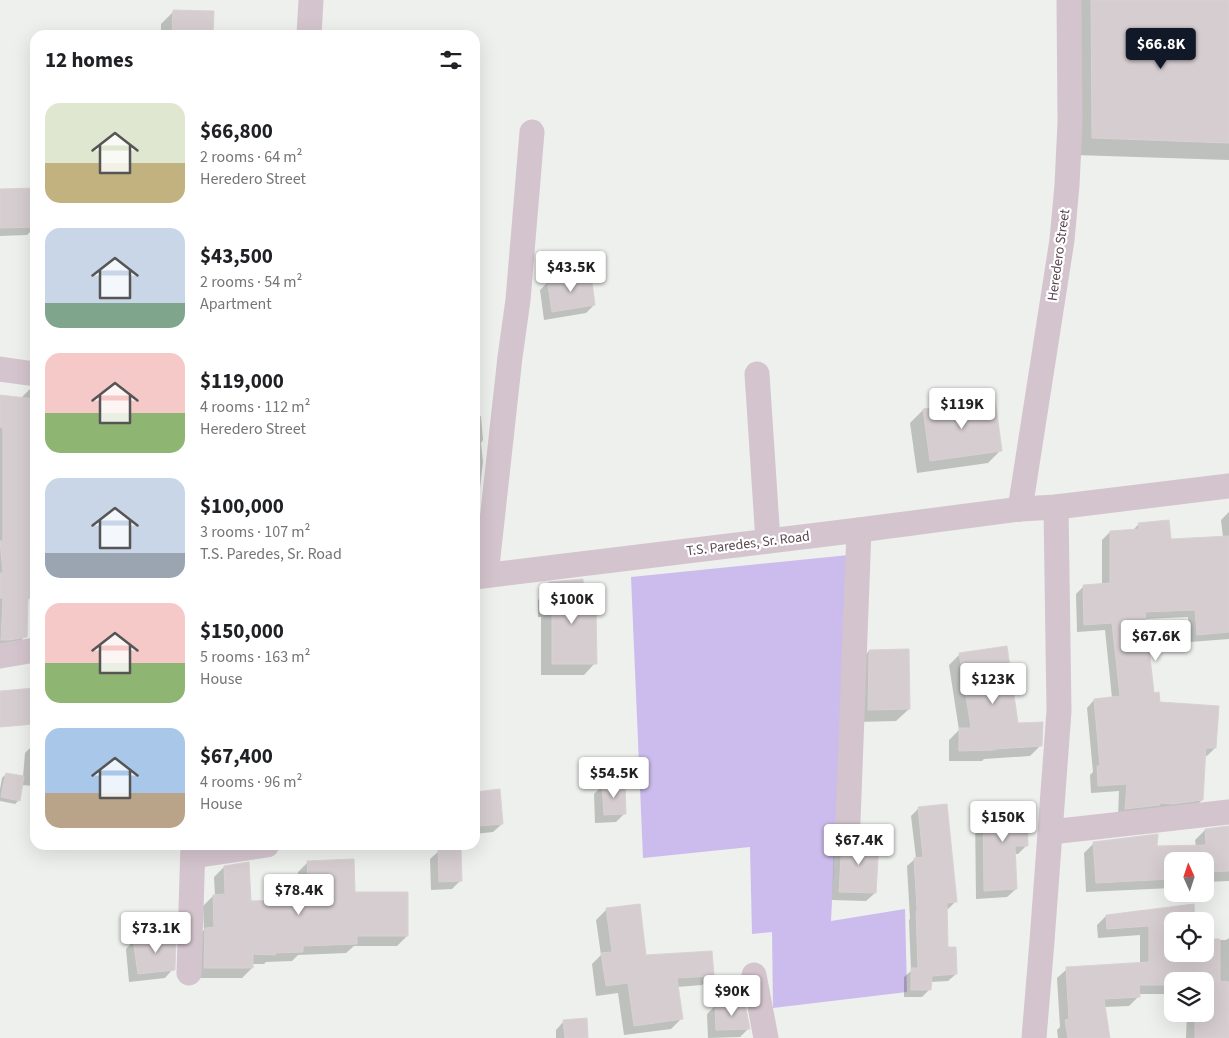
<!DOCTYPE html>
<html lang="en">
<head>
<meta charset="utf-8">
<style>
	body { margin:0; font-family:"Source Sans 3",sans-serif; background:#f6f6f6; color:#202124; height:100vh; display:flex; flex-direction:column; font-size:19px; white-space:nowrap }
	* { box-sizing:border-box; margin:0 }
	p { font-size:16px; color:#757577 }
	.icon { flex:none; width:28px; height:28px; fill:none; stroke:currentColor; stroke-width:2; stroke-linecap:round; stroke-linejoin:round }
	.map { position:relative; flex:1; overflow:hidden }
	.drawer { position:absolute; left:30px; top:30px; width:450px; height:820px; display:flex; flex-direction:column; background:#fff; border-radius:15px; box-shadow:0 5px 20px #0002 }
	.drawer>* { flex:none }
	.needle { width:32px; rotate:357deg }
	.tools { position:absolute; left:1164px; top:852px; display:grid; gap:10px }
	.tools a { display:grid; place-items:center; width:50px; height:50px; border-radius:10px; background:#fff; box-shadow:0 5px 20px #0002; font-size:25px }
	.price { position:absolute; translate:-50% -42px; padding:0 11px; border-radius:5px; background:#fff; color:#222; font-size:16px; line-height:32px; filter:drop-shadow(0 1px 2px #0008) }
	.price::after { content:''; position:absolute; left:50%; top:30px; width:15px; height:11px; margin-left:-8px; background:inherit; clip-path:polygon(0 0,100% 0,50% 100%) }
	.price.on { background:#111827; color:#fff }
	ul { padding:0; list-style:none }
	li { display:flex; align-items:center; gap:15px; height:125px; padding:0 15px }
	li span { display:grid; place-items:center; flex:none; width:140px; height:100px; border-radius:15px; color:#555 }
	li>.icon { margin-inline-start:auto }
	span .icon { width:60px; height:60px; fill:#fffc; stroke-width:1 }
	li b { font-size:21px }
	h2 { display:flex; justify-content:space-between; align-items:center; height:60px; padding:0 15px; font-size:21px }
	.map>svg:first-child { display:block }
</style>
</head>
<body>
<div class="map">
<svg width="1229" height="1038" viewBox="0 0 1229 1038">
	<rect width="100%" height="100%" fill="#edf0ed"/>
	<!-- green -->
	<path fill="#ccbced" d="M849,555L831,921L905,909L907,992L773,1008L772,932L752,934L750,847L643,858L631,577Z"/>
	<!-- shadow -->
	<g fill="#0003">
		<path d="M1074,0H1229V160L1075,155Z"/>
		<path d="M174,11L212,35H161V24Z"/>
		<path d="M0,190L35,213V227L27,235L0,236Z"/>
		<path d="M548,282L594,305L586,313L544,320L540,290Z"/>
		<path d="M30,389H35V456H34V488H35V583L31,584V597L26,601L25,636L17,645L0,648V396L22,399V397Z"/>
		<path d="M994,401L1001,450L988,463L917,473L910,423L923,410Z"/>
		<path d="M481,416L483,440L481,443L483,462L475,532V417Z"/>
		<path d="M1229,512V639L1190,642L1188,617L1145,619L1153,694L1159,704L1215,748L1207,756L1205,755L1202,800L1194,808L1118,816L1119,791L1091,793L1090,775L1093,772L1087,708L1094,700L1112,698L1105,630L1077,632L1076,594L1084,586L1102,585V540L1110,532L1132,531L1139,524L1169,540L1223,537L1221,520Z"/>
		<path d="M550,589L583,612L595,663L584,675H541V617H538V600Z"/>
		<path d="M869,651L909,709L896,721L856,722L857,664Z"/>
		<path d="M960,654L1017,725L1041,745L1030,756L984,759L982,761H949V740L959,730L949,665Z"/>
		<path d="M33,745H35V786L21,785L19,800L15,804L0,801V789L2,778L6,774L23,777L25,753Z"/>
		<path d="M603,785L625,813L616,822L595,823L594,794Z"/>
		<path d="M475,793L502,824L493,832L475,834Z"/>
		<path d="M983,804L1027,845L1018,854H1014L1016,889L1007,897L976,899L975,813Z"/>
		<path d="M919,808L955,902L948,909H946L947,948L956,974L948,981L930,982V989L922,997H904V977L911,971L909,920L910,919L907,866L916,858L911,816Z"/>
		<path d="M1229,828V881L1205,882V861H1172V888L1086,892L1084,853L1094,843L1156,848L1196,847L1195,840L1205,830Z"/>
		<path d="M843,841L875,893L866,901L832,900L834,849Z"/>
		<path d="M439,851L461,880L452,889L431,890L430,859Z"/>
		<path d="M308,862L354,893L407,936L397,946H354L346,953L298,955L292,961L266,962L264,964H252V968L242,978H194L195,939L204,930L203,906L213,896H215L214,877L224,867L249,902L299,900L298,872Z"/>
		<path d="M1193,905L1194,921H1172V954H1205V940H1226L1229,938V1038H1186L1187,1014H1205V981H1172V994H1139V996L1129,1006L1104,1007L1108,1038H1058L1057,1030L1060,1027L1057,978L1067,969L1140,964V935L1098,938L1097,925L1106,916Z"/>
		<path d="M606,910L645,957L713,975L702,985L677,987L681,1019L671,1029L624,1035L618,993L596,996L592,964L601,955L596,920Z"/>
		<path d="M134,940L173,969L165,978L129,982L126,949Z"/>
		<path d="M715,1006L748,1029L740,1037L708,1038L707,1014Z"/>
		<path d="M564,1021L587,1038H556V1030Z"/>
	</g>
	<!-- building -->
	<g fill="#d5cdcf" stroke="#d9d1d4">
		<path d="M1091,0H1229V143L1092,138Z"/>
		<path d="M173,10L214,11L213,35H172Z"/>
		<path d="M35,188V227L0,228V189Z"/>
		<path d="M591,274L595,305L552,312L547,280Z"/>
		<path d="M0,395L35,399L34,526H31L35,563H31L32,597H28L27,637L9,640H1L3,598H0V573H3L0,541H3V428L0,427Z"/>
		<path d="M995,399L1002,451L930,461L923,409Z"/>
		<path d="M1169,520L1171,539L1229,536V632L1197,635L1195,610L1145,612L1154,693L1159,692L1160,702L1219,706L1216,748H1206L1203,800L1172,804L1160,803V805L1125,809L1127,784L1098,786L1097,766H1100L1094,699L1120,696L1112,623L1084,625L1083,585L1110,583V531L1139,529L1138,523Z"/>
		<path d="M583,579L584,611H596L597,664H552V606H550L549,582Z"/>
		<path d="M1007,646L1018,723L1043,722L1042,746L995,749V750L959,751V728H971L959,653Z"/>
		<path d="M909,649L910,709L868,710L869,650Z"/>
		<path d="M35,688V724L0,727V691Z"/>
		<path d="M6,773L24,776L20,801L1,797Z"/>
		<path d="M625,783L626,814L604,815L602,784Z"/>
		<path d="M500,789L503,824L478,826L475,792Z"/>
		<path d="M1027,802L1028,846H1015L1017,889L984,891L983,803Z"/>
		<path d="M947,804L957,902L947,903L948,947H956L957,974L932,976L931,990H911V968H918L916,911H917L914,858L923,857L918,807Z"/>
		<path d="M1229,826V871L1205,872V861H1172V879L1096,883L1093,842L1158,834L1157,846L1206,845L1205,829Z"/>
		<path d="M842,840L879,841L876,893L839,892Z"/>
		<path d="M438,849H461L462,881L439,882Z"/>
		<path d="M354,859L355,892H408V936H357V944L303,946V952L275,953V955L253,954V968H204L205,928L214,927L213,895L225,894L224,866L249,862L251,901L309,899L307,861Z"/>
		<path d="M640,904L646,955L712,951L714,976L677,978L683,1019L634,1026L628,983L606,986L601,953L612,952L606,908Z"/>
		<path d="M1194,904L1195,921H1172V954H1205V939H1220V981L1229,982V1038H1195V1014H1205V981H1172V985H1139L1140,997L1104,999L1110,1038H1068L1065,1020L1069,1019L1066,967L1149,962V926L1107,929L1106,915Z"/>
		<path d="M176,934L175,970L138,974L133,939Z"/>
		<path d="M745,1004L750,1029L716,1030L715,1005Z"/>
		<path d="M587,1018L588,1038H565L563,1020Z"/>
	</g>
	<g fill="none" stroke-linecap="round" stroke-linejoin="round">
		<!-- minor -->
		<g stroke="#d4c4cd" stroke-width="25">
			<path d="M309,35L311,0"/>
			<path d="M0,369L35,374"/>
			<path d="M757,374L768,541"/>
			<path d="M1020,509L1062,240L1067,185L1070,123L1069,0"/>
			<path d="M486,575L510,357L518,300L532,132"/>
			<path d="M475,577L859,530L1020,509L1056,507L1229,486"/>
			<path d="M0,656L35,650"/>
			<path d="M848,821L859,530"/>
			<path d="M1051,832L1229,812"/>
			<path d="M193,856L267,845"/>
			<path d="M189,973L193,845"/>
			<path d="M754,975L766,1038"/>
			<path d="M1034,1038L1042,941L1059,711L1056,507"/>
		</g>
	</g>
	<g text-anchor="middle" stroke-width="4.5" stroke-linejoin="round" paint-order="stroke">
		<!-- street labels -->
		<g font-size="14" fill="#5a4651" stroke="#fff">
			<text transform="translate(1058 255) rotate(-82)" y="5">Heredero Street</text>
			<text transform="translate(748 543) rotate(-7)" y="5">T.S. Paredes, Sr. Road</text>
		</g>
	</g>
</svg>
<div class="tools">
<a><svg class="needle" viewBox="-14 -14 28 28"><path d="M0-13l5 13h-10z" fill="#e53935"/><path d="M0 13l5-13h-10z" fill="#757577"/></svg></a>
<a><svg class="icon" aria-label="locate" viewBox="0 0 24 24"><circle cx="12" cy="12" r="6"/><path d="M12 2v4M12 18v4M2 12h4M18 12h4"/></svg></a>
<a><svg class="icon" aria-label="layers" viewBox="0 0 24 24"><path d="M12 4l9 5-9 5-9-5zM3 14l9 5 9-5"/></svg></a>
</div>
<b class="price on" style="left:1161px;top:70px">$66.8K</b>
<b class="price" style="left:571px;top:293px">$43.5K</b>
<b class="price" style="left:962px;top:430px">$119K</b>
<b class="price" style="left:572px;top:625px">$100K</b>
<b class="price" style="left:1156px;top:662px">$67.6K</b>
<b class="price" style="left:993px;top:705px">$123K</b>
<b class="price" style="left:614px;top:799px">$54.5K</b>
<b class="price" style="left:1003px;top:843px">$150K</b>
<b class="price" style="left:859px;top:866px">$67.4K</b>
<b class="price" style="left:299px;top:916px">$78.4K</b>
<b class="price" style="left:156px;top:954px">$73.1K</b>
<b class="price" style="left:732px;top:1017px">$90K</b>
<section class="drawer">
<h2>12 homes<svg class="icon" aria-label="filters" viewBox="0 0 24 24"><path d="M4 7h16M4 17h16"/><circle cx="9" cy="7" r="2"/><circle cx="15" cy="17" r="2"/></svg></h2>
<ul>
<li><span style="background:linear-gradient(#dfe7d0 60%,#c2b280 0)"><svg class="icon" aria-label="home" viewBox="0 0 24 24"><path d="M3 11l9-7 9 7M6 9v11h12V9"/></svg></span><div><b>$66,800</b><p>2 rooms · 64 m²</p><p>Heredero Street</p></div></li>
<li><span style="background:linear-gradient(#c9d6e8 75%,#7fa58c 0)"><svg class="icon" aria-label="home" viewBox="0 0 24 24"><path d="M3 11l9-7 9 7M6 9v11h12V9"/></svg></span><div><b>$43,500</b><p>2 rooms · 54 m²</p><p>Apartment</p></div></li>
<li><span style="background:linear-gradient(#f6c9c9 60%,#8fb573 0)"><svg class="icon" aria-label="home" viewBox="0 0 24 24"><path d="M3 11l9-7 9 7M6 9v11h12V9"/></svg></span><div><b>$119,000</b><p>4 rooms · 112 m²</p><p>Heredero Street</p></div></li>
<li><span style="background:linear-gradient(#c9d6e8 75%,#9aa5b1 0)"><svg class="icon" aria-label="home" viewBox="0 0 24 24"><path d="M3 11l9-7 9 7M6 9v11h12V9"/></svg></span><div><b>$100,000</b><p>3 rooms · 107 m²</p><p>T.S. Paredes, Sr. Road</p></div></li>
<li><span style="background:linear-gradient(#f6c9c9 60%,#8fb573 0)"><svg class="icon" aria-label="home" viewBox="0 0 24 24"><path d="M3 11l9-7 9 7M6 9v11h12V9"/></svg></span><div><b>$150,000</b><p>5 rooms · 163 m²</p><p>House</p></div></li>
<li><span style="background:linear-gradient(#a9c7e8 65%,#b9a48a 0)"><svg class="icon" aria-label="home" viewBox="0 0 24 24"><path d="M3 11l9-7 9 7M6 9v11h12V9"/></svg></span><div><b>$67,400</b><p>4 rooms · 96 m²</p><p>House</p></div></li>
</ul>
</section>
</div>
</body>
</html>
